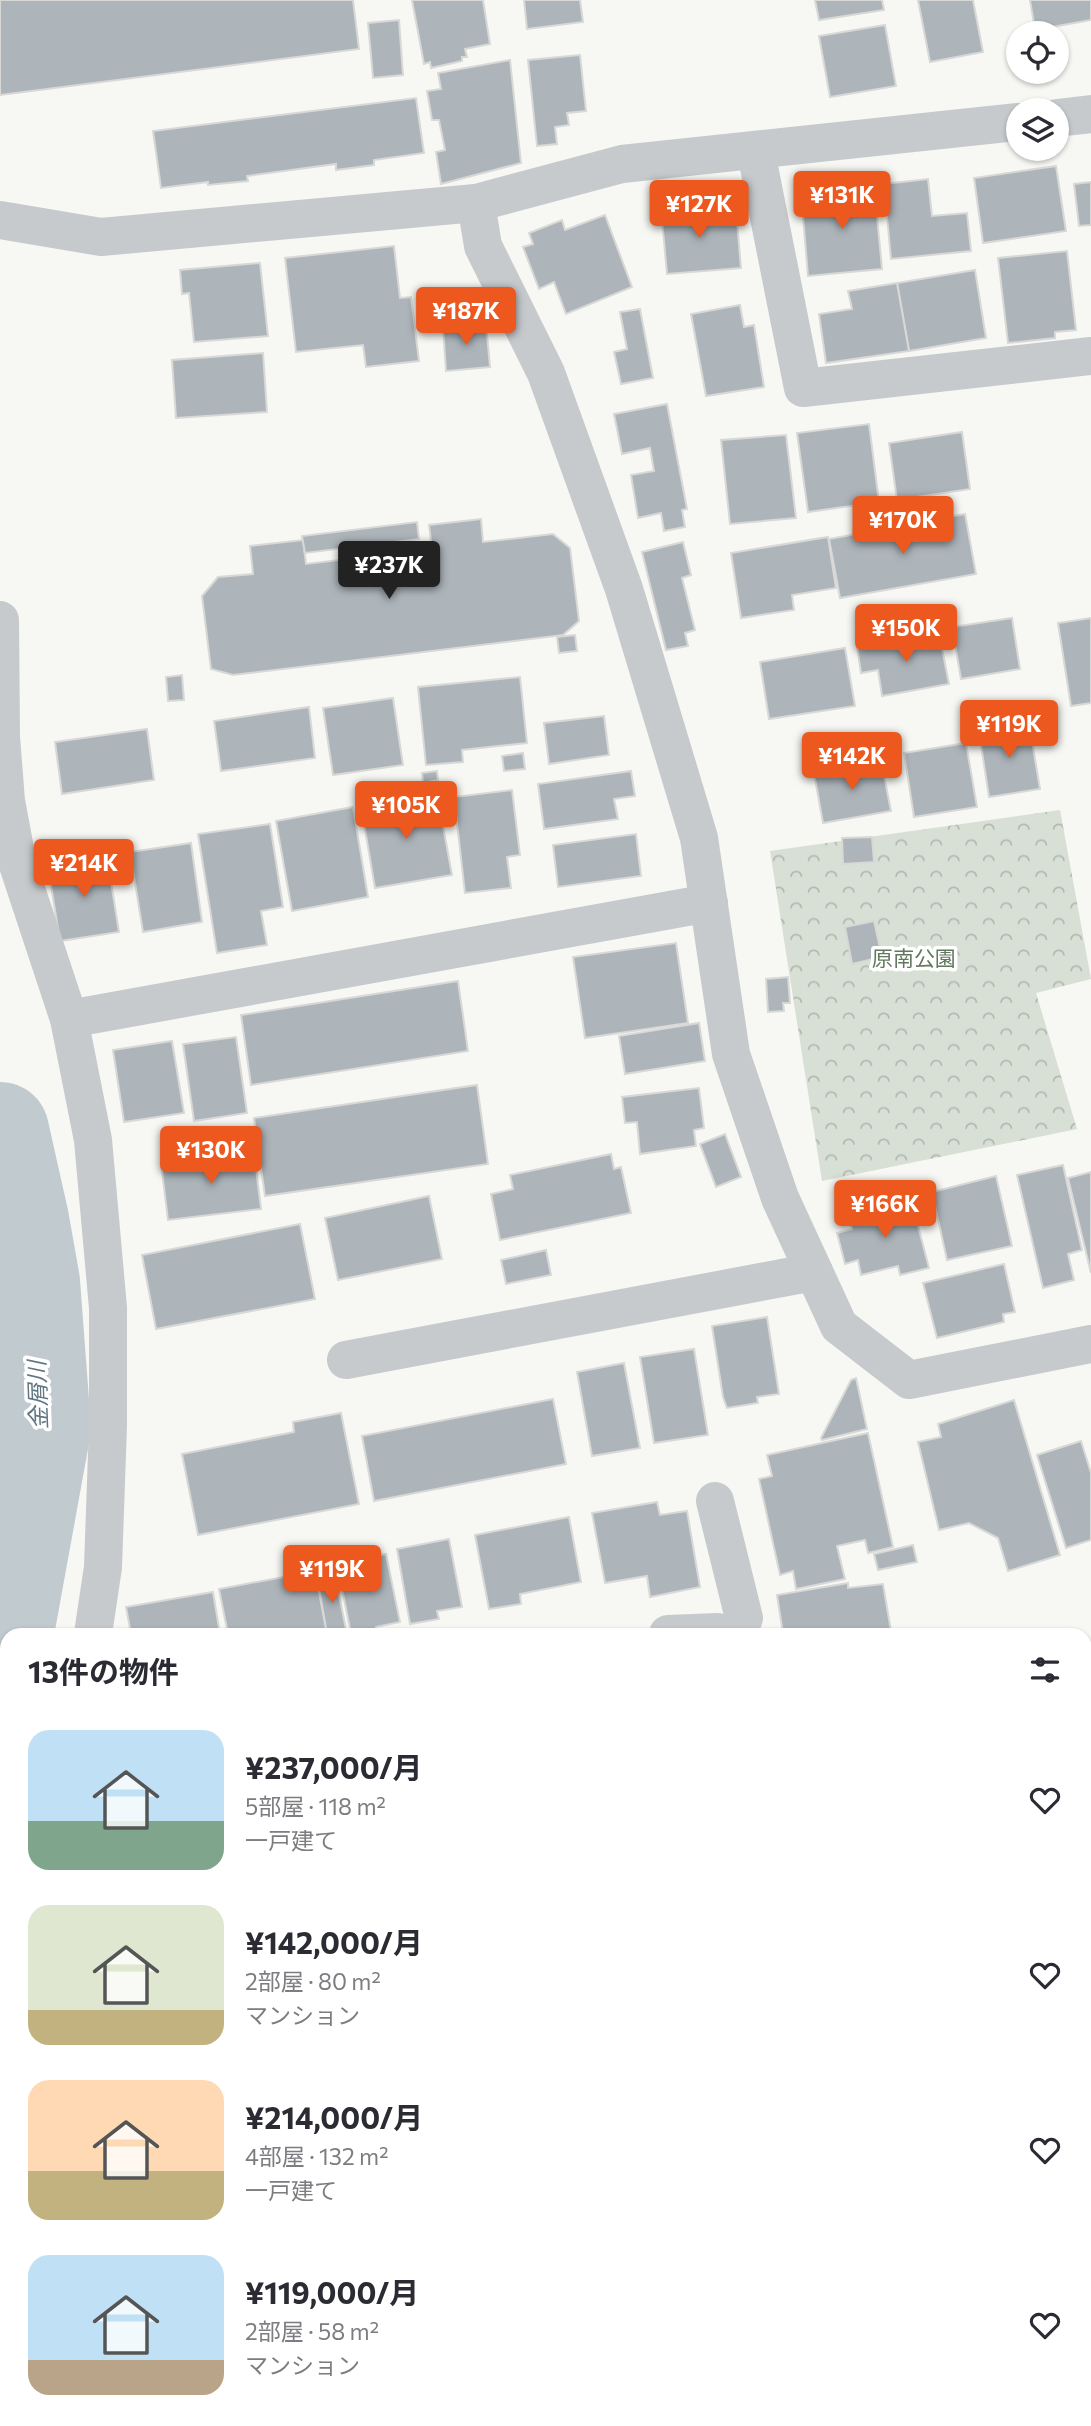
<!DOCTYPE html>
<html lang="ja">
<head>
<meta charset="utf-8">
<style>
	body { margin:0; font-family:Commissioner,"Noto Sans JP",sans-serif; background:#f2f2f3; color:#2b2b33; height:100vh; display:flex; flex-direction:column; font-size:26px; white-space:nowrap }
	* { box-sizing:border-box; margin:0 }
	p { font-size:23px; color:#7c7c81 }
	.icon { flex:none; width:38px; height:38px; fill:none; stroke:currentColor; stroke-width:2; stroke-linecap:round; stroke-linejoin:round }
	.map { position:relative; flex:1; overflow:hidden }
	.side { position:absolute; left:0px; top:1628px; width:1092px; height:800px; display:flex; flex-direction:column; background:#fff; border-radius:21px 21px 0 0; box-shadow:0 2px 5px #0004 }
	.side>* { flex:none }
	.tools { position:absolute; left:1006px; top:21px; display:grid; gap:14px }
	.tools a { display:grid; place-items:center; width:63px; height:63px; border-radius:50%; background:#fff; box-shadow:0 2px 5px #0004; font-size:35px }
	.price { position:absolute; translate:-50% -60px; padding:0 16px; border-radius:7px; background:#ec581e; color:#fff; font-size:23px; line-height:46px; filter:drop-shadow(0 2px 4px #0008) }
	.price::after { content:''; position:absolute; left:50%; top:42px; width:21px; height:16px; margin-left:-10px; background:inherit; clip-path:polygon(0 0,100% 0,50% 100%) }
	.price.on { background:#222; color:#fff }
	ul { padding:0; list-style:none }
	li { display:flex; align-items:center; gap:21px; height:175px; padding:0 28px }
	li span { display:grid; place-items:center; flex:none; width:196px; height:140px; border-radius:21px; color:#555 }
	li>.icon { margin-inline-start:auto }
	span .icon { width:84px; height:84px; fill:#fffc; stroke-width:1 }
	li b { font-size:30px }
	h2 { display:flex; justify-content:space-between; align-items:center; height:84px; padding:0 28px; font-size:30px }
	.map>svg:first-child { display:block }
</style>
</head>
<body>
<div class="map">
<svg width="1091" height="2426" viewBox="0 0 1091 2426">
	<defs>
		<pattern id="forest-crowns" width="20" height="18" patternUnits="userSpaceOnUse" patternTransform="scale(1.75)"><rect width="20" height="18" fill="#d8dfd4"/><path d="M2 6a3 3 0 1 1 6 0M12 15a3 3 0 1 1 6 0" fill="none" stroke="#b3b9b2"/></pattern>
	</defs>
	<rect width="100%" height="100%" fill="#f7f7f3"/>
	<!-- forest -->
	<path fill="url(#forest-crowns)" d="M1060,810L1091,979L1036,993L1077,1129L822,1181L770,851Z"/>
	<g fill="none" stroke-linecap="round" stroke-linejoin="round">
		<!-- river -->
		<g stroke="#c0cacf" stroke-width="98">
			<path d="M0,1131L20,1220L31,1282L42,1428L0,1659"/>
			<path d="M0,2004L7,2019"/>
			<path d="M263,2420L266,2426"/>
		</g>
	</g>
	<!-- building -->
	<g fill="#adb5bb" stroke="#d8d8d6" stroke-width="2">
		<path d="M0,0H353L359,49L0,95Z"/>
		<path d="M412,0H483L490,44L465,49L467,57H462V61L431,68L430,62L424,64Z"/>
		<path d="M524,0H580L583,22L527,29Z"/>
		<path d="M815,0H882L884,10L819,20Z"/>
		<path d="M918,0H973L983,52L930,62Z"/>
		<path d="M1030,0H1091V20L1035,30Z"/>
		<path d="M399,20L403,75L373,78L368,23Z"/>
		<path d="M885,25L896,86L830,97L819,36Z"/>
		<path d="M580,55L586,111L567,113L569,125L555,127L557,144L537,146L528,60Z"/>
		<path d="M510,60L521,163L441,184L436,152L445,150L439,120H432L427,91L441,89L438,73Z"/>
		<path d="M416,98L424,153L374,160V165L336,170V164L247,176L248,181L208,185V182L161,188L153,131Z"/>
		<path d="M1056,166L1066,231L983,243L974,178Z"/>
		<path d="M928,179L932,216L967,213L971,251L891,259L884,184Z"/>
		<path d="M1091,182V225L1079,226L1074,184Z"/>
		<path d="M874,184L882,269L808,276L802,205L816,204L815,190Z"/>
		<path d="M718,203L720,223L737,221L741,268L667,274L661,208Z"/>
		<path d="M605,215L632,287L566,314L554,282L539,289L523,247L533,244L529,233L562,220L565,230Z"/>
		<path d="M394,246L400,298L411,297L419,361L366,367L363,345L296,352L285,258Z"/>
		<path d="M1067,251L1076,330L1055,332V338L1008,343L998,258Z"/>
		<path d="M260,263L268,336L194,342L189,293L182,294L180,270Z"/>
		<path d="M975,270L986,338L909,351L897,283Z"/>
		<path d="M897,283L909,351L826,363L819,314L852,309L848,291Z"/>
		<path d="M740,305L744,327L754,325L764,387L706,396L691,314Z"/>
		<path d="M640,309L653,378L621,384L614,352L627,349L620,312Z"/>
		<path d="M486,323L490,367L446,371L443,327Z"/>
		<path d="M263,353L267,412L176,418L172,360Z"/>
		<path d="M667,404L687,509L682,510L685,527L664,531L661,513L638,518L631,475L654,471L650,448L622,454L614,414Z"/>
		<path d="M869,424L879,502L808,512L797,433Z"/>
		<path d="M962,432L970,489L897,500L889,443Z"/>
		<path d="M786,435L796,518L730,524L721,440Z"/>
		<path d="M965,514L976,574L840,598L829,539Z"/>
		<path d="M481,519L483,542L553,534L570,548L579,621L563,635L233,675L211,669L202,596L218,577L253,574L250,546L303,540L306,564L432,549L429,525Z"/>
		<path d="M417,522L419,539L305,553L302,536Z"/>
		<path d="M828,537L836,588L792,595L794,610L741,618L731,553Z"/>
		<path d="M683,542L691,575L682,578L695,630L685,633L688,646L666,650L642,552Z"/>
		<path d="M1012,618L1020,669L961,679L952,627Z"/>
		<path d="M1091,618V703L1071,706L1058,623Z"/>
		<path d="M939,633L949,684L882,696L878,670L861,673L857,647Z"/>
		<path d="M575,635L577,651L559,653L557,637Z"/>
		<path d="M845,648L855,706L769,719L760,662Z"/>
		<path d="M182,675L184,700L168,701L166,677Z"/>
		<path d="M520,677L527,743L462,750L463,762L426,765L418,687Z"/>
		<path d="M393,698L403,765L333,775L323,708Z"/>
		<path d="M309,707L315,758L221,771L214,721Z"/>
		<path d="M604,716L609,755L549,764L544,723Z"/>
		<path d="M1029,723L1040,789L989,797L979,732Z"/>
		<path d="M147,729L154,780L62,794L55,742Z"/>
		<path d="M966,743L977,807L914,817L904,753Z"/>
		<path d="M523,753L525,769L504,771L502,756Z"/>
		<path d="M881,760L891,811L823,823L814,773Z"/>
		<path d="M437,771L438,780L423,783L422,773Z"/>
		<path d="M631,771L635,796L614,799L618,819L544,829L538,784Z"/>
		<path d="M512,790L520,855L507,857L511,888L465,893L454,797Z"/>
		<path d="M437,793L452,875L375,888L361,806Z"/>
		<path d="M353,807L368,897L292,911L276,821Z"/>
		<path d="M270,824L283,907L261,911L267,945L217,953L198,834Z"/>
		<path d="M636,834L641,876L558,887L553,845Z"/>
		<path d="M872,837L874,862L843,864L842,838Z"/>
		<path d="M191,843L202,922L143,932L130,852Z"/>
		<path d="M107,857L119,932L60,941L48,867Z"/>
		<path d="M874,921L882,957L852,964L845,927Z"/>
		<path d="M676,943L688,1023L585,1038L573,957Z"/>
		<path d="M788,977L790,1003H783L784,1011L768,1012L766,979Z"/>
		<path d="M458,981L468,1051L251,1085L241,1015Z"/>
		<path d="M699,1023L705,1061L625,1074L619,1036Z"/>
		<path d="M236,1037L247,1113L194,1121L183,1044Z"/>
		<path d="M172,1041L184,1113L124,1122L113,1050Z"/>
		<path d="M477,1085L488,1164L265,1196L254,1118Z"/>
		<path d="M699,1088L704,1128L694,1130L696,1146L640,1154L637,1122L625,1123L622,1097Z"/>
		<path d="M725,1134L741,1177L716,1187L700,1144Z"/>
		<path d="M254,1151L261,1209L168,1220L161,1163Z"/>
		<path d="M611,1154L614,1169L621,1167L631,1213L500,1240L491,1194L513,1189L510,1175Z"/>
		<path d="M1063,1165L1082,1250L1068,1254L1074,1280L1043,1288L1017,1175Z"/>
		<path d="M1091,1172V1273L1068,1178Z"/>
		<path d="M996,1176L1012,1246L947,1260L932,1192Z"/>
		<path d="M429,1196L442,1259L338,1280L325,1218Z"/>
		<path d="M911,1199L929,1268L900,1275L898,1266L861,1275L858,1260L845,1264L837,1233L852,1229L848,1215Z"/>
		<path d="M300,1224L315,1299L156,1329L142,1255Z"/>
		<path d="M546,1250L551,1275L506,1284L501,1260Z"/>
		<path d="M1004,1264L1015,1312L1003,1314L1004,1322L937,1338L923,1283Z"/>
		<path d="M767,1317L779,1394L757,1397L758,1403L727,1408L723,1397L712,1326Z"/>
		<path d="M694,1349L708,1435L654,1443L640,1357Z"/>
		<path d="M624,1363L640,1448L592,1456L577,1372Z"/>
		<path d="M856,1378L867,1429L822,1440L821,1438L851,1380Z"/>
		<path d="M553,1399L566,1464L374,1501L362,1436Z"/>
		<path d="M1014,1400L1060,1555L1008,1571L998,1538L969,1523L939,1530L918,1442L941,1437L938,1424Z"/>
		<path d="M341,1413L359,1504L198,1535L182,1454L294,1432L293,1422Z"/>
		<path d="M868,1433L893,1547L868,1553L865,1540L837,1546L845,1579L796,1589L793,1571L780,1575L759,1479L772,1476L767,1455Z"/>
		<path d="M1081,1441L1091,1473V1540L1066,1548L1037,1455Z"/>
		<path d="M657,1502L660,1515L687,1511L700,1587L650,1597L647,1576L605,1583L592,1513Z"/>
		<path d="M569,1517L581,1582L520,1594L521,1604L489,1609L475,1535Z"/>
		<path d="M449,1539L462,1607L437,1611L439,1619L410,1624L397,1549Z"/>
		<path d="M913,1545L917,1562L878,1570L874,1554Z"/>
		<path d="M386,1554L400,1622L376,1627L377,1634H351L337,1563Z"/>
		<path d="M315,1571L327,1634H228L219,1589Z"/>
		<path d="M335,1575L347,1634H327L317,1577Z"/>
		<path d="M848,1583V1588L883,1584L891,1631L871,1634H783L777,1595Z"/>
		<path d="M213,1592L220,1634H131L126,1607Z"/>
		<path d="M1089,1728L1091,1814L1085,1815V1729Z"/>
		<path d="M1091,1898V1972H1085V1899Z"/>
		<path d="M1091,1992V2067L1085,2068V1993Z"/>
		<path d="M1091,2080V2155L1085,2156V2081Z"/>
		<path d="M1091,2212V2280L1085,2281V2213Z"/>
		<path d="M7,2257V2292L0,2294V2259Z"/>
		<path d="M1091,2301V2357H1085V2302Z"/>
		<path d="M1091,2376V2422L1052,2426L1051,2420H1085V2377Z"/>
		<path d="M658,2420H696L697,2426H629Z"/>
		<path d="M770,2420H847L848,2426H770Z"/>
		<path d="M868,2420H971L972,2426H869Z"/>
	</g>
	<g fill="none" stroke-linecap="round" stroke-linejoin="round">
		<!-- street -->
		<g stroke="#c6cacd" stroke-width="38">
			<path d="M1057,118L1091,114"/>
			<path d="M756,152L803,388L1091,356"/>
			<path d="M476,203L483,246L546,373L624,589L699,838L731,1054L780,1198L839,1326L909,1380L1091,1344"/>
			<path d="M0,220L101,237L476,203L622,164L1018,122"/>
			<path d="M0,620L1,737L6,801L18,865L69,1019L93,1140L108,1308V1425L103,1567L93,1634"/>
			<path d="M69,1019L709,903"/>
			<path d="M346,1360L814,1272"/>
			<path d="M715,1501L744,1618L738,1634"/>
			<path d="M668,1634L718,1632L722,1634"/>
			<path d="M0,2169L7,2179"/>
			<path d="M0,2414L7,2413"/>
			<path d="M156,2420L159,2426"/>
			<path d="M327,2420L330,2426"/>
			<path d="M1007,2420L1008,2426"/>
			<path d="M453,2426L487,2420"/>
		</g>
	</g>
	<g text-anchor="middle" stroke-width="7" stroke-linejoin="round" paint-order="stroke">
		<!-- park labels -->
		<g font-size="21" fill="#637860" stroke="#fff">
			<text x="914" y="966">原南公園</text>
		</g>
		<!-- water labels -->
		<g font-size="23" font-style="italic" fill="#607783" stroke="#fff">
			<text transform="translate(38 1395) rotate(-92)" y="8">金屑川</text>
		</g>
	</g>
</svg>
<div class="tools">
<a><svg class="icon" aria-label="locate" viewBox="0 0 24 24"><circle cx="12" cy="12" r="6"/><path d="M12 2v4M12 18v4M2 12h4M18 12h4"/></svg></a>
<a><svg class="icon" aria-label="layers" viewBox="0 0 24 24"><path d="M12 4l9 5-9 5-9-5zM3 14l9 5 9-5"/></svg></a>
</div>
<b class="price" style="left:842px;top:231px">¥131K</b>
<b class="price" style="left:699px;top:240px">¥127K</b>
<b class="price" style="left:466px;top:347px">¥187K</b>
<b class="price" style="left:903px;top:556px">¥170K</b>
<b class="price on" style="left:389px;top:601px">¥237K</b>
<b class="price" style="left:906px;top:664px">¥150K</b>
<b class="price" style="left:1009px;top:760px">¥119K</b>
<b class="price" style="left:852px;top:792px">¥142K</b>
<b class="price" style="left:406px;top:841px">¥105K</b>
<b class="price" style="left:84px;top:899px">¥214K</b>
<b class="price" style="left:211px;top:1186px">¥130K</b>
<b class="price" style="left:885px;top:1240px">¥166K</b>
<b class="price" style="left:332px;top:1605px">¥119K</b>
<section class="side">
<h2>13件の物件<svg class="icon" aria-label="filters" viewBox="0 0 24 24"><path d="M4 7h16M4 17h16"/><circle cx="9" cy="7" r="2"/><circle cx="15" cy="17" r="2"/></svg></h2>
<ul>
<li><span style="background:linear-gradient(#bfe0f5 65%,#7fa58c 0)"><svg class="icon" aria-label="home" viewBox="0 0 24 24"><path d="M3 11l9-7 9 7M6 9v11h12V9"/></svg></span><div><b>¥237,000/月</b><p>5部屋 · 118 m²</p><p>一戸建て</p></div><svg class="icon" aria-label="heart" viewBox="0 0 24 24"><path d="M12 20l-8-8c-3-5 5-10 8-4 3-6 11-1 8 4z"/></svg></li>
<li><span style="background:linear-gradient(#dfe7d0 75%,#c2b280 0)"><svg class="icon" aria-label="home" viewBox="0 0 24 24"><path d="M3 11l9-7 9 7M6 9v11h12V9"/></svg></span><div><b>¥142,000/月</b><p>2部屋 · 80 m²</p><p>マンション</p></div><svg class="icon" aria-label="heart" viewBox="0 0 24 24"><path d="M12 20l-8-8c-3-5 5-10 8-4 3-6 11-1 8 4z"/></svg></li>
<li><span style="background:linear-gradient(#ffd9b3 65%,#c2b280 0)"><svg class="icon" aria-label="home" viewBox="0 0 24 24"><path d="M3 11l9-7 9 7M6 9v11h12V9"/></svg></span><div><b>¥214,000/月</b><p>4部屋 · 132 m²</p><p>一戸建て</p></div><svg class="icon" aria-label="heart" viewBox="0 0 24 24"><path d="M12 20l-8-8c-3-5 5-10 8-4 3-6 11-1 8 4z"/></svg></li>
<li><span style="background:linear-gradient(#bfe0f5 75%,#b9a48a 0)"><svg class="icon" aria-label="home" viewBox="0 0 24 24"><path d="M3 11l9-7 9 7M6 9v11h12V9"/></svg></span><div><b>¥119,000/月</b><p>2部屋 · 58 m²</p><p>マンション</p></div><svg class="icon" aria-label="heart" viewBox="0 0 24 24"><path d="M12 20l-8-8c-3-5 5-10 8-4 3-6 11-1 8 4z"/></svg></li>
</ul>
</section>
</div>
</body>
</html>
